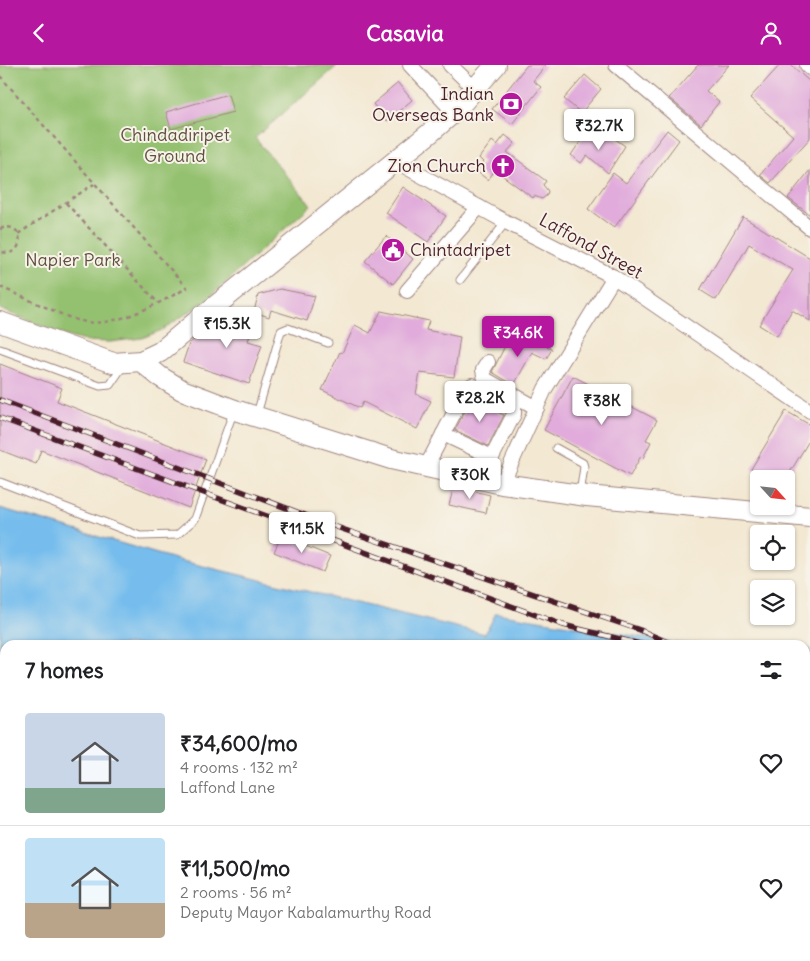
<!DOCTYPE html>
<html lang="en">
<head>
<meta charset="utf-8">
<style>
	body { margin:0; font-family:Delius,sans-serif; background:#f2f2f2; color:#202124; height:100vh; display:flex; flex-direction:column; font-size:19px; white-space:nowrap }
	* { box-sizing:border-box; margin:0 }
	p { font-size:16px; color:#757577 }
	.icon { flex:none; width:28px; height:28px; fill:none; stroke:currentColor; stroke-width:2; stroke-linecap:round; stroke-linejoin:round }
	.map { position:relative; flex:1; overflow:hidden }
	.panel { position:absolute; left:0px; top:575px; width:810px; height:321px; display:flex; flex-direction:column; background:#fff; border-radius:15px 15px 0 0; box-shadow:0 1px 4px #0004 }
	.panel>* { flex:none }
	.needle { width:32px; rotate:117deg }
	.buttons { position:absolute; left:750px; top:405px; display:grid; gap:10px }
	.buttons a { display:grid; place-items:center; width:45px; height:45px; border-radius:5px; background:#fff; box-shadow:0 1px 4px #0004; font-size:25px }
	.price { position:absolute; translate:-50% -42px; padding:0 11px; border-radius:5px; background:#fff; color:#222; font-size:16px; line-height:32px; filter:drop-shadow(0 1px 2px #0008) }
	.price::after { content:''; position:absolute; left:50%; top:30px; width:15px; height:11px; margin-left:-8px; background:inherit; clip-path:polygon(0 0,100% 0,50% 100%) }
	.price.on { background:#b5179e; color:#fff }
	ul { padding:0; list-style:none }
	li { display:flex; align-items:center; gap:15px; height:125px; padding:0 25px }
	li+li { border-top:1px solid #e0e0e0 }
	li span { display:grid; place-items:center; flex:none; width:140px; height:100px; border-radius:5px; color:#555 }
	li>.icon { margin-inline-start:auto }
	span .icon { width:60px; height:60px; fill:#fffc; stroke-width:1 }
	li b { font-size:21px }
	h2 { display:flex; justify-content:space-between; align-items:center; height:60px; padding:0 25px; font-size:21px }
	header { display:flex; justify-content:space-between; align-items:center; height:65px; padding:0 25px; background:#b5179e; color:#fff; font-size:22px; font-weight:700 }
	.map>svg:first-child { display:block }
</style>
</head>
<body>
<header><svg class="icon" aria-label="back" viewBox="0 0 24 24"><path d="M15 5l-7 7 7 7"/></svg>Casavia<svg class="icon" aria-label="person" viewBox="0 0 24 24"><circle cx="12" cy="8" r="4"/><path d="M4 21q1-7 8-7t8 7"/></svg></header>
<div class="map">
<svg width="810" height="896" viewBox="0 0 810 896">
	<rect width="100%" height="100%" fill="#f7f3e8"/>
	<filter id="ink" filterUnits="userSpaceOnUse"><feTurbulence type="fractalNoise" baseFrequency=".02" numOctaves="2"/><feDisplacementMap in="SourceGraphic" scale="10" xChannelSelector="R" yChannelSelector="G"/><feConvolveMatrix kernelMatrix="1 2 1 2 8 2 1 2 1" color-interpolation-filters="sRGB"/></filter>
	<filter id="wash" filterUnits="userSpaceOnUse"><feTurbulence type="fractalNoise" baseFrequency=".0096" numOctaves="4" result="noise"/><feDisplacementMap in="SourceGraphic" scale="20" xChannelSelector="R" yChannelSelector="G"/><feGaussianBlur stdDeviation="1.12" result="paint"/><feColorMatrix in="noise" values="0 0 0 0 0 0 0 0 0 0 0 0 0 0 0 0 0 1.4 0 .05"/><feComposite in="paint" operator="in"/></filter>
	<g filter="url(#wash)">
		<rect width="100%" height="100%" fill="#f3e8d2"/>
		<!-- green -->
		<g fill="#94c170" stroke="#6f704e">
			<path d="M0,0H338L255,73L311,140L205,236L162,265L142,273L110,277L85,276L66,271L0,244Z"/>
			<path d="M810,820V896H430L431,891H805V821Z"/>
		</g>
		<!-- water -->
		<g fill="#76bded" stroke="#606e8c">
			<path d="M0,443L178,495L485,569L496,548L677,578L729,580H5V615L0,614Z"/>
			<path d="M805,583L810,584V790L805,792Z"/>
		</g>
		<g id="blocks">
			<!-- building -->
			<g fill="#e1acdb">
				<path d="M527,0H546L533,16L541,22L512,59L492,44Z"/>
				<path d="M698,0H729L706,26L719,37L701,60L669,33Z"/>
				<path d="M780,0H791L810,17V73L770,118L760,110L793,71L750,33Z"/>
				<path d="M585,10L601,24L581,48L564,34Z"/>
				<path d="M398,18L412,35L387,56L373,39Z"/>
				<path d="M228,29L233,47L171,64L166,47Z"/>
				<path d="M667,65L679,75L614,163L588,144L613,108L626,118Z"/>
				<path d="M587,67L601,77L607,68L625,81L608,108L587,90L581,98L571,90Z"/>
				<path d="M505,70L515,78L507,87L546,116L543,120L548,126L547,130L542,134L534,131L533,133L495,105L488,115L476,106L483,97L479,93L492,76L497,80Z"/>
				<path d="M810,105V150L788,133Z"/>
				<path d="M403,122L446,151L428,177L386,148Z"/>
				<path d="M743,152L810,193V256L792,245L777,271L759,260L793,205L749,179L716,235L700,225Z"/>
				<path d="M386,171L413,194L393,219L365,196Z"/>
				<path d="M280,224L315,231L307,256L271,245L269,252L254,247L258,230Z"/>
				<path d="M229,245L256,254L248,276L262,280L249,319L183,297L189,279L207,263L220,268L226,248Z"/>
				<path d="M381,246L429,256L426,265L460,272L454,312L420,308L416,329L431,336L417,364L363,337L360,343L322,325L340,287L342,288L355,260L370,268Z"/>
				<path d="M522,268L552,284L546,294L532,287L514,320L492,307L507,277L515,281Z"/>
				<path d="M0,299L62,323L57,336L206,394L189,443L41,385L36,399L0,385Z"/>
				<path d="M573,311L657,355L646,375L651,377L643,393L641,391L630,411L544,365Z"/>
				<path d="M471,335L504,350L488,381L455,365Z"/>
				<path d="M786,346L810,360V374L786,414H767L751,404Z"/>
				<path d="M454,421L490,430L486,448L449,440Z"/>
				<path d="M281,471L330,491L323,507L274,487Z"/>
			</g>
		</g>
	</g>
	<g filter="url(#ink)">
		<use href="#blocks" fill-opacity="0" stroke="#9e847e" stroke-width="1"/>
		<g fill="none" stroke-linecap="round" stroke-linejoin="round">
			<!-- lane casing -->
			<g stroke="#9e847e" stroke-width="9">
				<g id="lane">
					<path d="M460,215L506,157"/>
					<path d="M0,284L100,321L110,320L123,301"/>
					<path d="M257,349L281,266L288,263L328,278"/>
					<path d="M556,383L583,398L584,402L580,429"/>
					<path d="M0,417L140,471L177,470L195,454L234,345"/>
					<path d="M0,867L5,869"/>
					<path d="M50,891L55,896"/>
					<path d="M319,896L320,891"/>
				</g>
			</g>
			<!-- street casing -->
			<g stroke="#9e847e" stroke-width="16">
				<g id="street">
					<path d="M410,0L454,47"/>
					<path d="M450,0L476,25"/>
					<path d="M616,0L810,163"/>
					<path d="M807,0L810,3"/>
					<path d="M395,96L506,157L614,212L810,346"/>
					<path d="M407,226L479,142"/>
					<path d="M488,297L483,305L485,314L537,343"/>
					<path d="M443,369L492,392"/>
					<path d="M426,402L466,325L472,320L511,339L514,343V349L481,414"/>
					<path d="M502,419L545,324L614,212"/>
					<path d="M0,628L5,629"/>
					<path d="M805,805L810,804"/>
				</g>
			</g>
			<!-- secondary casing -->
			<g stroke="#9e847e" stroke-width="22">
				<g id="secondary">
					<path d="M0,257L113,298L141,296L160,287L203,251L430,68L454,47L496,0"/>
					<path d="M141,296L159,311L182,325L235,345L391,394L502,419L587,431L810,452"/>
				</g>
			</g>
			<!-- path -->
			<g stroke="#9e847e" stroke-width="2.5" stroke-dasharray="4 4" stroke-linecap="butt">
				<path d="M0,11L187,223C160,237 118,262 86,257C73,255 61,249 50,244C33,237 17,229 0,222"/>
				<path d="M66,138L158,238"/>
				<path d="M0,164C26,153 26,197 0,186"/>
				<path d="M18,169L94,119"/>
				<path d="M442,891L462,896"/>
			</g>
			<!-- lane -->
			<use href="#lane" stroke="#fff" stroke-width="7"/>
			<!-- street -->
			<use href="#street" stroke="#fff" stroke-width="14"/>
			<!-- secondary -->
			<use href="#secondary" stroke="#fff" stroke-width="20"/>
			<!-- rail casing -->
			<g stroke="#4a1f2b" stroke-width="5.5">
				<g id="rail">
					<path d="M0,335L342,464L640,565L674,580"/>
					<path d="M0,353L563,560L644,580"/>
					<path d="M805,647L810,649"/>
					<path d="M805,662L810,666"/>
				</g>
			</g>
			<!-- rail -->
			<use href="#rail" stroke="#f7f3e8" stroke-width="4" stroke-dasharray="11" stroke-linecap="butt"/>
		</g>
	</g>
	<!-- icons -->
	<defs>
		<g id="bank-disc" transform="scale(1.25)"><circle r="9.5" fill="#b5179e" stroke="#f7f3e8"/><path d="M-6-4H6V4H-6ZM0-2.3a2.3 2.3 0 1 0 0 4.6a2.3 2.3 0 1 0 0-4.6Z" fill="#fff"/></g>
		<g id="church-disc" transform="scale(1.25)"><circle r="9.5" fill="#b5179e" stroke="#f7f3e8"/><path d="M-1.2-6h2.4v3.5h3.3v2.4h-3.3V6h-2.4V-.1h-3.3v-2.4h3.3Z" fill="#fff"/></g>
		<g id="civic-disc" transform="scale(1.25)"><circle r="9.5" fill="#b5179e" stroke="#f7f3e8"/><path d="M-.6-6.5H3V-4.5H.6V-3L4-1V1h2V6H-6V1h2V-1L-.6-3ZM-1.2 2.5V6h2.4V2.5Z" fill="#fff"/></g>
	</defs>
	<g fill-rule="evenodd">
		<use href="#bank-disc" x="511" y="39"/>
		<use href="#church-disc" x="503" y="101"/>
		<use href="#civic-disc" x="393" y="185"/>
	</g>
	<g text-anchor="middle" stroke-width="4" stroke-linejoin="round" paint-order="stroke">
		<!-- poi labels -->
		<g font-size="18" fill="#4a1f2b" stroke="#f7f3e8" text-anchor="end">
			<text x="494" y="35">Indian<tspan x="494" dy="21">Overseas Bank</tspan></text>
			<text x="486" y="107">Zion Church</text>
			<text x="410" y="191" text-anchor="start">Chintadripet</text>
		</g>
		<!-- park labels -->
		<g font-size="18" fill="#605040" stroke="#f7f3e8">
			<text x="175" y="76">Chindadiripet<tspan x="175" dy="21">Ground</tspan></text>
			<text x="73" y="201">Napier Park</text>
		</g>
		<!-- street labels -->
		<g font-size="18" fill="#4a1f2b" stroke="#f7f3e8">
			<text transform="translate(591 181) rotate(29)" y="6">Laffond Street</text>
		</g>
	</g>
</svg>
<div class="buttons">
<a><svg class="needle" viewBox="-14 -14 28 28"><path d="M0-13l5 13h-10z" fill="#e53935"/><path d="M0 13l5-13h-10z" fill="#757577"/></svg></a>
<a><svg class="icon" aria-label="locate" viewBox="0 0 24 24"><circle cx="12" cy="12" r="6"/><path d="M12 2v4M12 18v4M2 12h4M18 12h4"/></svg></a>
<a><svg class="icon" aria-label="layers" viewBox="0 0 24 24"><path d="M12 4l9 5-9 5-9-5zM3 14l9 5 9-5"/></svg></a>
</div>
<b class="price" style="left:599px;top:86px">₹32.7K</b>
<b class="price" style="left:227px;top:284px">₹15.3K</b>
<b class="price on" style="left:518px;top:293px">₹34.6K</b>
<b class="price" style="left:480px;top:358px">₹28.2K</b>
<b class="price" style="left:602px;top:361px">₹38K</b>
<b class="price" style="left:470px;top:435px">₹30K</b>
<b class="price" style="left:302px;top:489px">₹11.5K</b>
<section class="panel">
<h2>7 homes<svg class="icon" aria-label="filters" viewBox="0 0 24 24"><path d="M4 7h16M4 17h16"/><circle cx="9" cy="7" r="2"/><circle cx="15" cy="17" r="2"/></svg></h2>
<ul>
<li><span style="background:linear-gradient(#c9d6e8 75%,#7fa58c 0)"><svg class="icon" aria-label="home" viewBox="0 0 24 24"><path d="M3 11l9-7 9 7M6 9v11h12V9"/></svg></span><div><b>₹34,600/mo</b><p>4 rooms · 132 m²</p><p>Laffond Lane</p></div><svg class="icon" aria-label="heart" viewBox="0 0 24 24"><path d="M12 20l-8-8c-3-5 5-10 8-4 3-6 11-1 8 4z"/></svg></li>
<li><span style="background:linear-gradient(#bfe0f5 65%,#b9a48a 0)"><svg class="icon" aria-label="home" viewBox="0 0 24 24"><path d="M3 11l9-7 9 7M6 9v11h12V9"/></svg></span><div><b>₹11,500/mo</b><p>2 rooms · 56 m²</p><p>Deputy Mayor Kabalamurthy Road</p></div><svg class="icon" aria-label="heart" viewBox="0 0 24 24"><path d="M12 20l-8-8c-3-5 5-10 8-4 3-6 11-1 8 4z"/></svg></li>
</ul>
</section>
</div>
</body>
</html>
